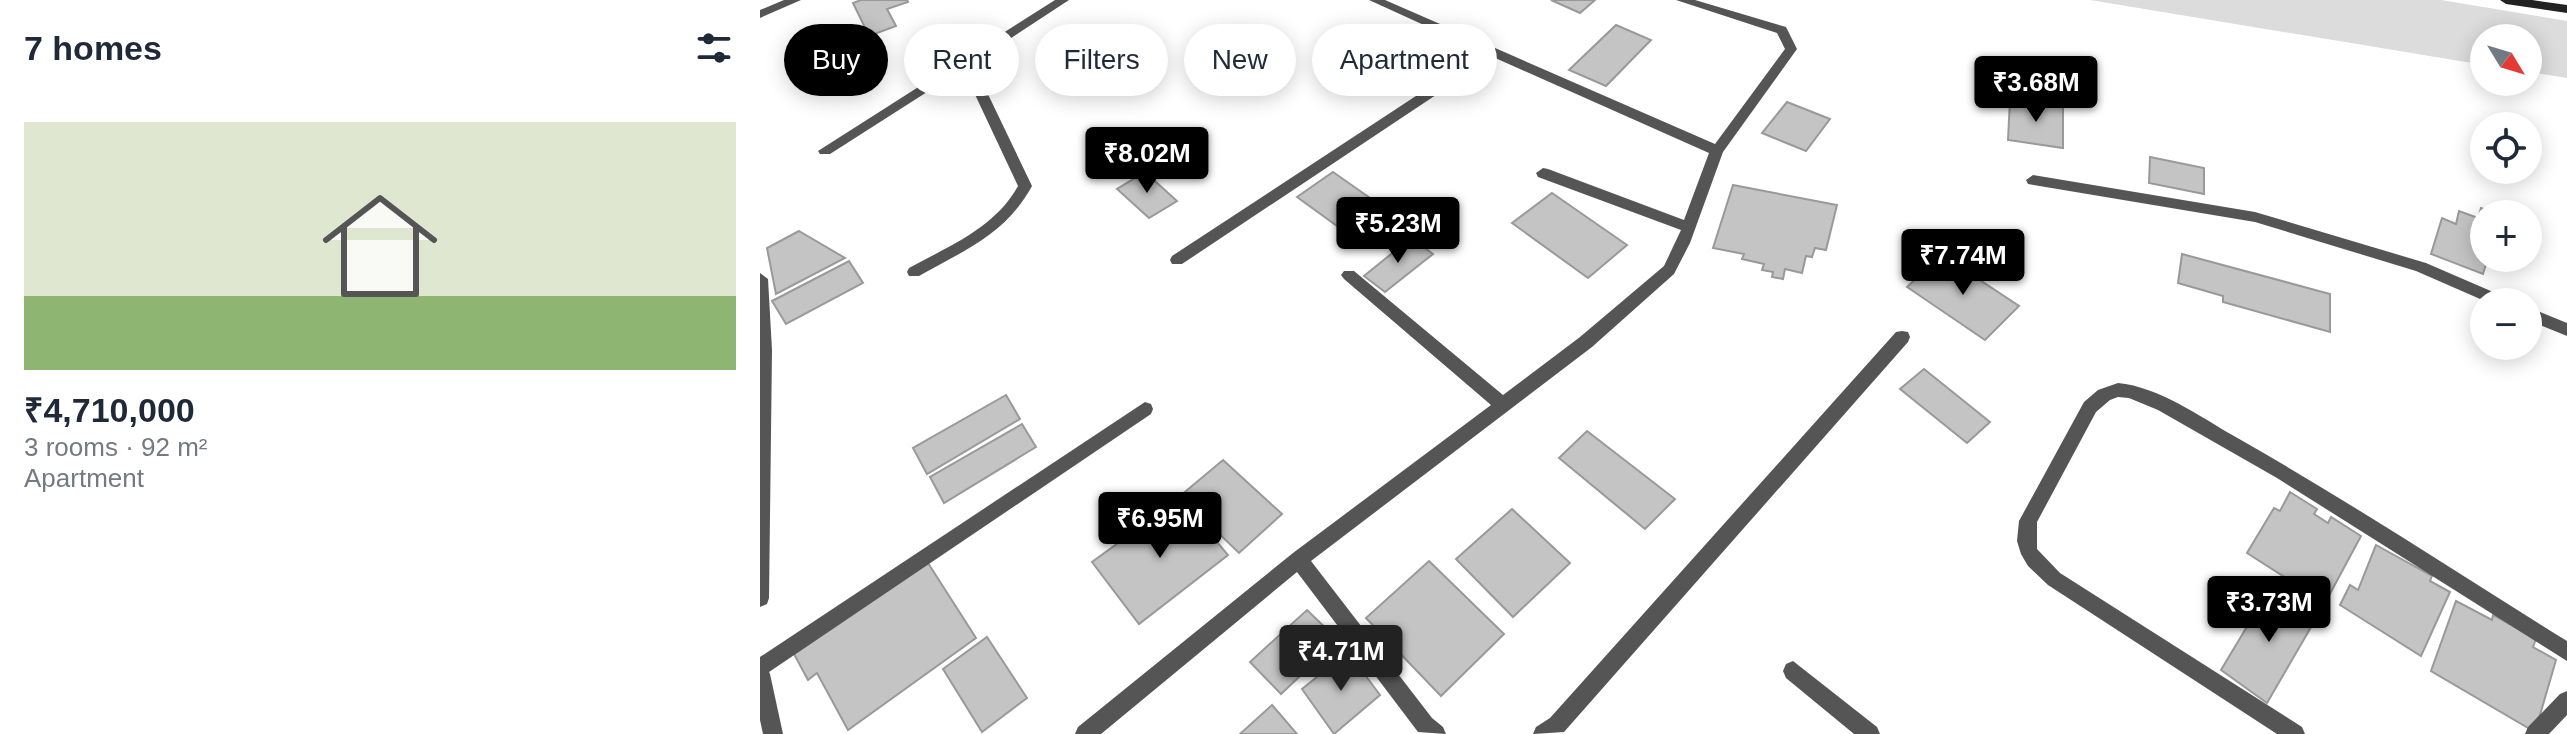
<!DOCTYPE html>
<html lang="en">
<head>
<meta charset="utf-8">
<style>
	body { margin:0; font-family:Arial,sans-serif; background:#f6f6f7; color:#1f2937; height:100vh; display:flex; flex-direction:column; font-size:30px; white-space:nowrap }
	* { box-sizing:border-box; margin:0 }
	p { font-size:26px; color:#747a83 }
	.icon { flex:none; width:44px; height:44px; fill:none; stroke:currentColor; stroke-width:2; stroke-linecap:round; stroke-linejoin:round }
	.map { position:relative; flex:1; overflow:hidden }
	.details { display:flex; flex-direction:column; background:#fff; width:760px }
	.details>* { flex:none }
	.hud { position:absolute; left:24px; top:24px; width:760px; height:72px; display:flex; gap:16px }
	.needle { width:52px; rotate:128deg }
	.controls { position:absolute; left:1710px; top:24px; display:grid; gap:16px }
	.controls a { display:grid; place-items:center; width:72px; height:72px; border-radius:50%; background:#fff; box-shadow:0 4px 20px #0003; font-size:40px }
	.price { position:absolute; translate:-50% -68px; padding:0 18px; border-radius:8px; background:#000; color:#fff; font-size:26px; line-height:52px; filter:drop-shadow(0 2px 4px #0008) }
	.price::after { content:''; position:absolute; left:50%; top:48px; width:24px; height:18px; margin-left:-12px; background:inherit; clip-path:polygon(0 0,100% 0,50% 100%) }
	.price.current { background:#222; color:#fff }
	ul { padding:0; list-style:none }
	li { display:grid; align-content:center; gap:16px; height:424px; padding:0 24px }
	li span { display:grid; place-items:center; height:248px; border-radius:0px; color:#555 }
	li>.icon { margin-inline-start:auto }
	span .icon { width:144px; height:144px; fill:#fffc; stroke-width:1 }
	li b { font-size:34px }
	h2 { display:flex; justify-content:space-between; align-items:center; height:96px; padding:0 24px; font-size:34px }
	.chip { padding:0 28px; border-radius:36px; background:#fff; box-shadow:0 4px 20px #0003; font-size:28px; line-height:72px }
	.chip.current { background:#000; color:#fff }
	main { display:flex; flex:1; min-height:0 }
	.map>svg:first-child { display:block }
</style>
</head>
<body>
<main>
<section class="details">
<h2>7 homes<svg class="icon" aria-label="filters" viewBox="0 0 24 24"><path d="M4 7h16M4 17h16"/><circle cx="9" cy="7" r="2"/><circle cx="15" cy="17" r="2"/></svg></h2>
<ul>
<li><span style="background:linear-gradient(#dfe7d0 70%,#8fb573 0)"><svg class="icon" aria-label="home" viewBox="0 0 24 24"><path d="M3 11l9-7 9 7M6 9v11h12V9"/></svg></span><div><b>₹4,710,000</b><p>3 rooms · 92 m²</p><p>Apartment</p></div></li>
</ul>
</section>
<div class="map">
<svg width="1807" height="734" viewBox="0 0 1807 734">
	<rect width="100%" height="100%" fill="#fff"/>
	<!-- green -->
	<path fill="#dcdcdc" d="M1330,0H1681L1807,21V78L1768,72V38H1724V65Z"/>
	<!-- building -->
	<g fill="#c4c4c4" stroke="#999" stroke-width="2">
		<path d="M101,0H147L148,2L127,9L136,26L109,36L93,3Z"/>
		<path d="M791,0H835L820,13Z"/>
		<path d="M856,25L891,40L846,86L809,70Z"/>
		<path d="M1250,100L1303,107V148L1248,140Z"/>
		<path d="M1027,102L1070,119L1046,151L1002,133Z"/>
		<path d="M1390,157L1444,168V194L1389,183Z"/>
		<path d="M385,172L417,201L389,218L357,189Z"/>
		<path d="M573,172L630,212L595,239L537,197Z"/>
		<path d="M973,185L1077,205L1066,250L1055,248L1052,257L1046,256L1042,273L1025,269L1023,279L1012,277L1013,272L1002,270L1004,264L982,259L984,254L953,248Z"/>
		<path d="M792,193L867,245L828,278L752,223Z"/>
		<path d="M1721,208L1733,213L1724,214V258H1728L1723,274L1671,254L1682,218L1696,224L1699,211L1718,218Z"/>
		<path d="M39,231L85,258L16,294L7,248Z"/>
		<path d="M651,238L673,254L625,292L604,276Z"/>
		<path d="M1422,254L1570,294V332L1463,302V296L1418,283Z"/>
		<path d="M1182,255L1259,306L1225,340L1147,287Z"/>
		<path d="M89,261L103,283L26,324L12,301Z"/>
		<path d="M1164,369L1230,422L1207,443L1140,389Z"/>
		<path d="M246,395L260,419L167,474L153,448Z"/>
		<path d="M262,424L276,447L184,503L170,477Z"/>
		<path d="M827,431L915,499L885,529L799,458Z"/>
		<path d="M463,460L522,514L479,553L420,496Z"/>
		<path d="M1530,492L1557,509L1554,514L1568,523L1571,517L1601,536L1565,603L1487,553L1514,508L1520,511Z"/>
		<path d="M420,498L468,555L379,624L332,562Z"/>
		<path d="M752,509L810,563L753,617L696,559Z"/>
		<path d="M1616,545L1672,576L1670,581L1690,592L1661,656L1580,605L1590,585L1598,590Z"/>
		<path d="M669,561L744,634L681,696L606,618Z"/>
		<path d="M168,563L216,638L88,730L57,673L48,680L34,654Z"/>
		<path d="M1512,585L1558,615L1507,703L1461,670Z"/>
		<path d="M1696,601L1732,620L1733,615L1776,639L1773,647L1796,660L1775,732L1671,671Z"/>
		<path d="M547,610L578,640L521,694L490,662Z"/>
		<path d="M227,637L267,698L222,732L183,669Z"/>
		<path d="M588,652L620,695L574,734L542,689Z"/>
		<path d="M512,705L537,734H480Z"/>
	</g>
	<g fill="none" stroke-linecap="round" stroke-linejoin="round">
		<!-- lane -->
		<path fill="#555" fill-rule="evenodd" d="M385,402L391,404L393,409L391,414L0,678V657Z"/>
		<!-- street -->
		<g fill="#555" fill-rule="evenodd">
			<path d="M24,0H41L0,18V10Z"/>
			<path d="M295,0H309L213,63L272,186C246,234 205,250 159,276H149L147,272L149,268C189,246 235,228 258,186L203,69L70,154H60L58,151Z"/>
			<path d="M609,0H625L955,144L1025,49L1017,33L916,0H935L1026,27L1037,49L963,152L930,243L914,274L832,347L551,561L672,718L683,727L686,734L658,732L537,572L341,734H315L318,727L533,553L731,405L584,279L581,275L584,271H594L743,395L820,337L904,266L921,230L778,177L776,173L783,168L788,169L924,220L949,153L733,57L422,264H412L410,260L412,256L723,52Z"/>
			<path d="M1273,175L1495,212L1666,263L1747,298L1750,302H1727L1656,271L1495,222L1268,184L1266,180Z"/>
			<path d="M0,273L8,279L12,350L9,598L7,604L0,607Z"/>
			<path d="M1768,307L1807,323V336L1768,320Z"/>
			<path d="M1142,331L1148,332L1150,337L1148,342L804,732L773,734L776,727L790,718L1136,332Z"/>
			<path d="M1358,383C1399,387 1439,416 1474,436C1587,500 1696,572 1807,641V661L1517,478L1398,410L1369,398L1358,397L1350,400L1336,412L1277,522V549L1300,573L1542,727L1545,734H1517L1288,585L1268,566L1261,554L1257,541L1259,521L1324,402L1338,390Z"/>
			<path d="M1033,661L1117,727L1120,734H1094L1026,678L1023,671L1026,664Z"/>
			<path d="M0,664L7,667L10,674L23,734H3L0,720Z"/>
			<path d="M1807,691V715L1789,734H1765L1768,727L1800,694Z"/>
		</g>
		<!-- secondary -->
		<path fill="#222" fill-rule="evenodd" d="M1740,0H1772L1807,5V13L1746,4Z"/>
	</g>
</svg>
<div class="controls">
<a><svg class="needle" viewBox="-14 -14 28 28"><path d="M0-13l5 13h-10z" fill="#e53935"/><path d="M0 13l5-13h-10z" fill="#747a83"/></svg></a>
<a><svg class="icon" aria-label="locate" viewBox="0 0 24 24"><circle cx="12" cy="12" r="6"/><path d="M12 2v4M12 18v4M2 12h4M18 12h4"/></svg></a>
<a>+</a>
<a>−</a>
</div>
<b class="price" style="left:1276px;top:124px">₹3.68M</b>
<b class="price" style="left:387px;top:195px">₹8.02M</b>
<b class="price" style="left:638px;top:265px">₹5.23M</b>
<b class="price" style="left:1203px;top:297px">₹7.74M</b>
<b class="price" style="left:400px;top:560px">₹6.95M</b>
<b class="price" style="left:1509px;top:644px">₹3.73M</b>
<b class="price current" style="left:581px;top:693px">₹4.71M</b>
<div class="hud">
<a class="chip current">Buy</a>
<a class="chip">Rent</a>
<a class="chip">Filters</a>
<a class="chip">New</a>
<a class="chip">Apartment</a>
</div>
</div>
</main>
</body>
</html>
